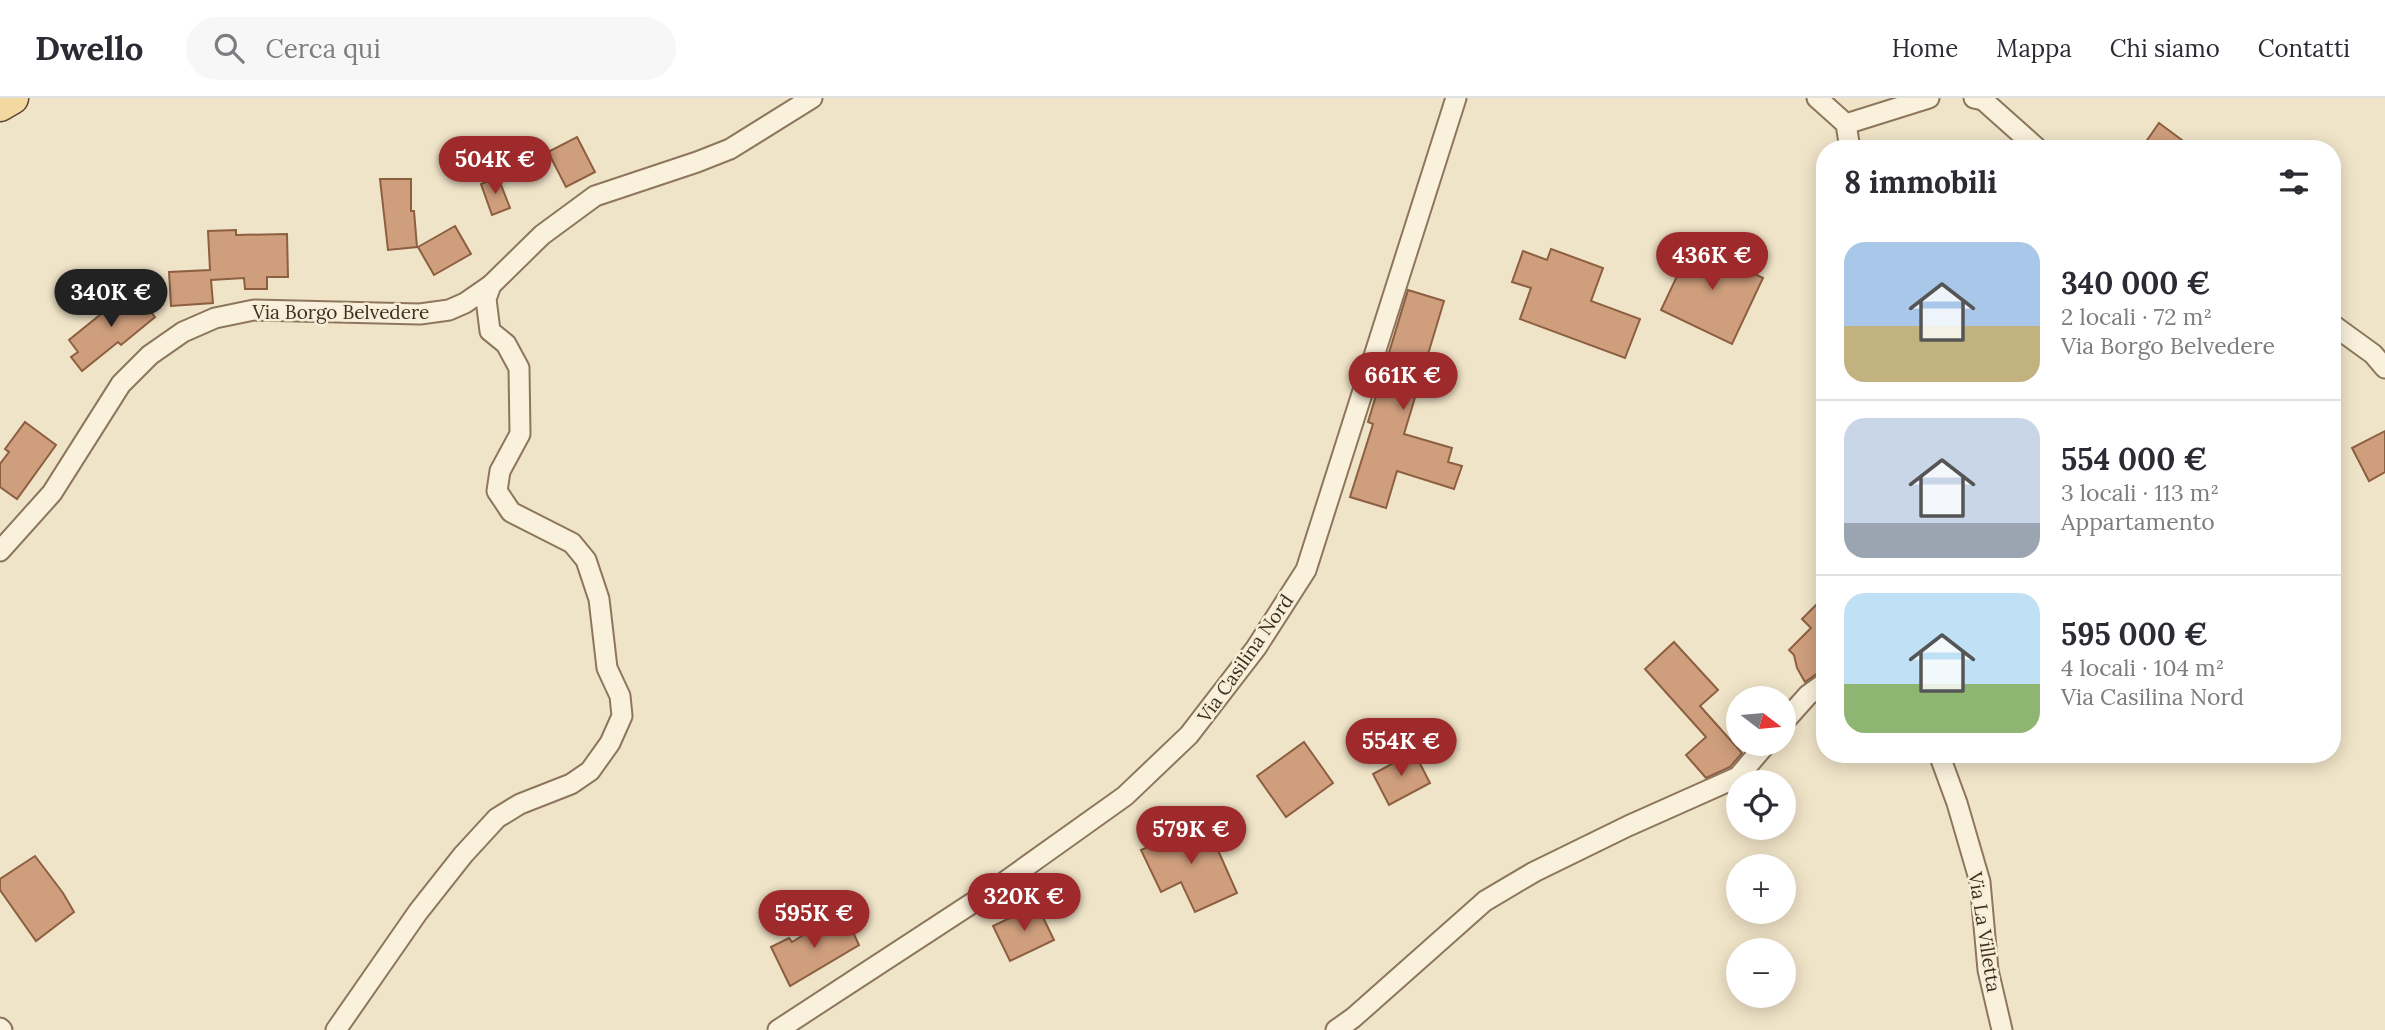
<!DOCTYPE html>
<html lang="it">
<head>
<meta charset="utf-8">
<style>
	body { margin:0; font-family:Lora,serif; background:#f7f7f7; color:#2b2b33; height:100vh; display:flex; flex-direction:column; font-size:26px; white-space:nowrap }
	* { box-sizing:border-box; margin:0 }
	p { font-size:23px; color:#7c7c81 }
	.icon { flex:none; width:38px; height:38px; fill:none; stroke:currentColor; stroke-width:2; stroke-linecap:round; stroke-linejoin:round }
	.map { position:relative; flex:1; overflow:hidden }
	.side { position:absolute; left:1816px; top:42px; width:525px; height:623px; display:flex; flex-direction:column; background:#fff; border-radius:28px; box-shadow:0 4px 18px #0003 }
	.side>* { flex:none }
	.needle { width:46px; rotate:106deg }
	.fabs { position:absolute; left:1726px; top:588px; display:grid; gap:14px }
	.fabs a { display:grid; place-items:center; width:70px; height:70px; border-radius:50%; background:#fff; box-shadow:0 4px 18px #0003; font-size:35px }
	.price { position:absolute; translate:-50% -60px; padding:0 16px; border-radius:24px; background:#9e2a2b; color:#fff; font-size:23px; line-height:46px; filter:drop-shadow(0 2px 4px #0008) }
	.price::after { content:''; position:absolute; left:50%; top:42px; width:21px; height:16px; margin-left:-10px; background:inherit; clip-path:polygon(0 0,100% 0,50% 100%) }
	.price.current { background:#222; color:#fff }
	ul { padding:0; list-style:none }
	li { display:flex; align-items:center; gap:21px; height:175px; padding:0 28px }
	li+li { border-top:2px solid #e1e1e2 }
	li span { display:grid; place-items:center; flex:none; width:196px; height:140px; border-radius:21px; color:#555 }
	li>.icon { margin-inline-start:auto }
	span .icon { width:84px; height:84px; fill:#fffc; stroke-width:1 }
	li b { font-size:30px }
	h2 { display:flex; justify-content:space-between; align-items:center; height:84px; padding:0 28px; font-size:30px }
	header { display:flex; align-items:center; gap:42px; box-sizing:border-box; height:98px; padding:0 35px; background:#fff; border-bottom:2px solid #e1e1e2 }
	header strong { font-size:33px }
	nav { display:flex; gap:38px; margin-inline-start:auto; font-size:24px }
	.search { width:490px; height:63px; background:#f7f7f7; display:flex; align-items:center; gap:18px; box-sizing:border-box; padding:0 24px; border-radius:38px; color:#7c7c81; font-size:26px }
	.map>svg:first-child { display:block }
</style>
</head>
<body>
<header>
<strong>Dwello</strong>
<div class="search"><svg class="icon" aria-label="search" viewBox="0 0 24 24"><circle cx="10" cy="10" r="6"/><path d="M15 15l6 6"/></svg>Cerca qui</div>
<nav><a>Home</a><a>Mappa</a><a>Chi siamo</a><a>Contatti</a></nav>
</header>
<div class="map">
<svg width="2385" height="932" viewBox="0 0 2385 932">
	<rect width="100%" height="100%" fill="#f0e4c8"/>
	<!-- building -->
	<g fill="#cf9f7d" stroke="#8d5f41" stroke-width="2">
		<path d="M2159,25L2194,51H2141Z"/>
		<path d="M577,39L595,74L566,89L548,54Z"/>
		<path d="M498,79L510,110L492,117L481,86Z"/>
		<path d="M380,81H411V113H414L417,149L388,152Z"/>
		<path d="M455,128L471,156L434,177L418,149Z"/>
		<path d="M236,132V137L287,136L288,179H267V191H245L244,180L211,182L213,205L171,208L169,174L210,172L208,133Z"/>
		<path d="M1696,138L1725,152L1721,159L1763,180L1732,246L1661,212Z"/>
		<path d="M1551,151L1603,170L1591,203L1640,221L1625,260L1520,221L1531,190L1512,184L1523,153L1547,162Z"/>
		<path d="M132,191L155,219L121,247L118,244L82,273L71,259L78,254L69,242Z"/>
		<path d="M1408,192L1444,203L1404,336L1452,350L1448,364L1462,368L1454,391L1397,373L1386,410L1350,399L1373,326L1368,324Z"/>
		<path d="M25,324L56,347L17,401L0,389V366L9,354L5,351Z"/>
		<path d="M2385,333V374L2369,383L2352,350Z"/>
		<path d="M1825,498V573L1818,575L1805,584L1797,570L1794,557L1789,552L1811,530L1802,521Z"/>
		<path d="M1674,544L1718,592L1700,608L1742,655L1730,669L1706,680L1686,657L1706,639L1645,571Z"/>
		<path d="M1304,644L1333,685L1286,719L1257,678Z"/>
		<path d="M1414,654L1430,685L1389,707L1373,676Z"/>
		<path d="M1205,723L1237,795L1195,814L1181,784L1161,794L1141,752Z"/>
		<path d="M35,758L63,795L74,814L36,843L0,792V781Z"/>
		<path d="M1037,807L1054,842L1010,863L993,828Z"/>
		<path d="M846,819L859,847L790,888L771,849L789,840L792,844L823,825L827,831Z"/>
	</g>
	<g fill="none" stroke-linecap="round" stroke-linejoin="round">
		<!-- minor casing -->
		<g stroke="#8d765c" stroke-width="23">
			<g id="minor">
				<path d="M1817,0L1846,26L1850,51"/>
				<path d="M1974,0L1983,2L2038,51"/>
				<path d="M1846,26L1929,0"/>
				<path d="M2333,227L2373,256L2385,270"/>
				<path d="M0,453L52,395L121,286L150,257L183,234L215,220L254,212L420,216L449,212L465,205L491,187L542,137L595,98L697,64L730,51L812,0"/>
				<path d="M1783,625L1808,597L1825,585"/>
				<path d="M1939,656L1957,705L1980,784L1988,872L2002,932"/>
				<path d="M0,930L2,932"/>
				<path d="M336,932L418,814L463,757L497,720L520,706L571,686L590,673L610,645L622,618L620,598L607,570L599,501L586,462L572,445L511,414L497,393L500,373L520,336L519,270L506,246L490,233L486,201L491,187"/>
				<path d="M778,932L1003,785L1125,698L1189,637L1256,550L1306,472L1456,0"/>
				<path d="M1336,932L1353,920L1485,803L1534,774L1628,728L1738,679L1766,646"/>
			</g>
		</g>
		<!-- primary casing -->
		<g stroke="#5b4430" stroke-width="35">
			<path id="primary" d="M0,7L12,0"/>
		</g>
		<!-- minor -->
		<use href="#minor" stroke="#faf1dc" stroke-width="19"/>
		<!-- primary -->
		<use href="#primary" stroke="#f3d9a0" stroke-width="32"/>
	</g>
	<g text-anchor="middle" stroke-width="5" stroke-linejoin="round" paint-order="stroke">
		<!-- street labels -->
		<g font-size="19" fill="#3d2e20" stroke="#f7eed8">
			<text x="341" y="221">Via Borgo Belvedere</text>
			<text transform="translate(1245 560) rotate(-55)" y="7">Via Casilina Nord</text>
			<text transform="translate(1985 834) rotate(81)" y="7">Via La Villetta</text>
		</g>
	</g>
</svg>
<div class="fabs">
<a><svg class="needle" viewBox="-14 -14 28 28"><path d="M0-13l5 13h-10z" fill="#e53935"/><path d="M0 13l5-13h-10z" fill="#7c7c81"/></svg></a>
<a><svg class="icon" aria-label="locate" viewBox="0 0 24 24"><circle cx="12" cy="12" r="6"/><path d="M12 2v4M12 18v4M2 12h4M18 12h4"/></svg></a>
<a>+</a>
<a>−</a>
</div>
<b class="price" style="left:495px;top:98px">504K €</b>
<b class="price" style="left:1712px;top:194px">436K €</b>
<b class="price current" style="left:111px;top:231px">340K €</b>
<b class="price" style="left:1403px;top:314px">661K €</b>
<b class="price" style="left:1401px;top:680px">554K €</b>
<b class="price" style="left:1191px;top:768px">579K €</b>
<b class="price" style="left:1024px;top:835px">320K €</b>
<b class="price" style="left:814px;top:852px">595K €</b>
<section class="side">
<h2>8 immobili<svg class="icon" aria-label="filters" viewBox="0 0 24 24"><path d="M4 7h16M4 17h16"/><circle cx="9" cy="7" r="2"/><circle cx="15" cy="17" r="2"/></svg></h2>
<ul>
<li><span style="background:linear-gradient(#a9c7e8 60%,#c2b280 0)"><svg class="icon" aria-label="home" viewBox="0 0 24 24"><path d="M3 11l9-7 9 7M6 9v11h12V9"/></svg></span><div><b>340 000 €</b><p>2 locali · 72 m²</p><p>Via Borgo Belvedere</p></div></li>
<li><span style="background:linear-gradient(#c9d6e8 75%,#9aa5b1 0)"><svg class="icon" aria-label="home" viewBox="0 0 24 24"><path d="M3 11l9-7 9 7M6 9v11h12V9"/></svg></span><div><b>554 000 €</b><p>3 locali · 113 m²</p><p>Appartamento</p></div></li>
<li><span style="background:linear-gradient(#bfe0f5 65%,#8fb573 0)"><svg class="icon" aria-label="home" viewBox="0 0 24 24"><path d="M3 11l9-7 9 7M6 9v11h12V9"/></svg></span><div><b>595 000 €</b><p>4 locali · 104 m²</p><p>Via Casilina Nord</p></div></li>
</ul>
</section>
</div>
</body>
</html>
